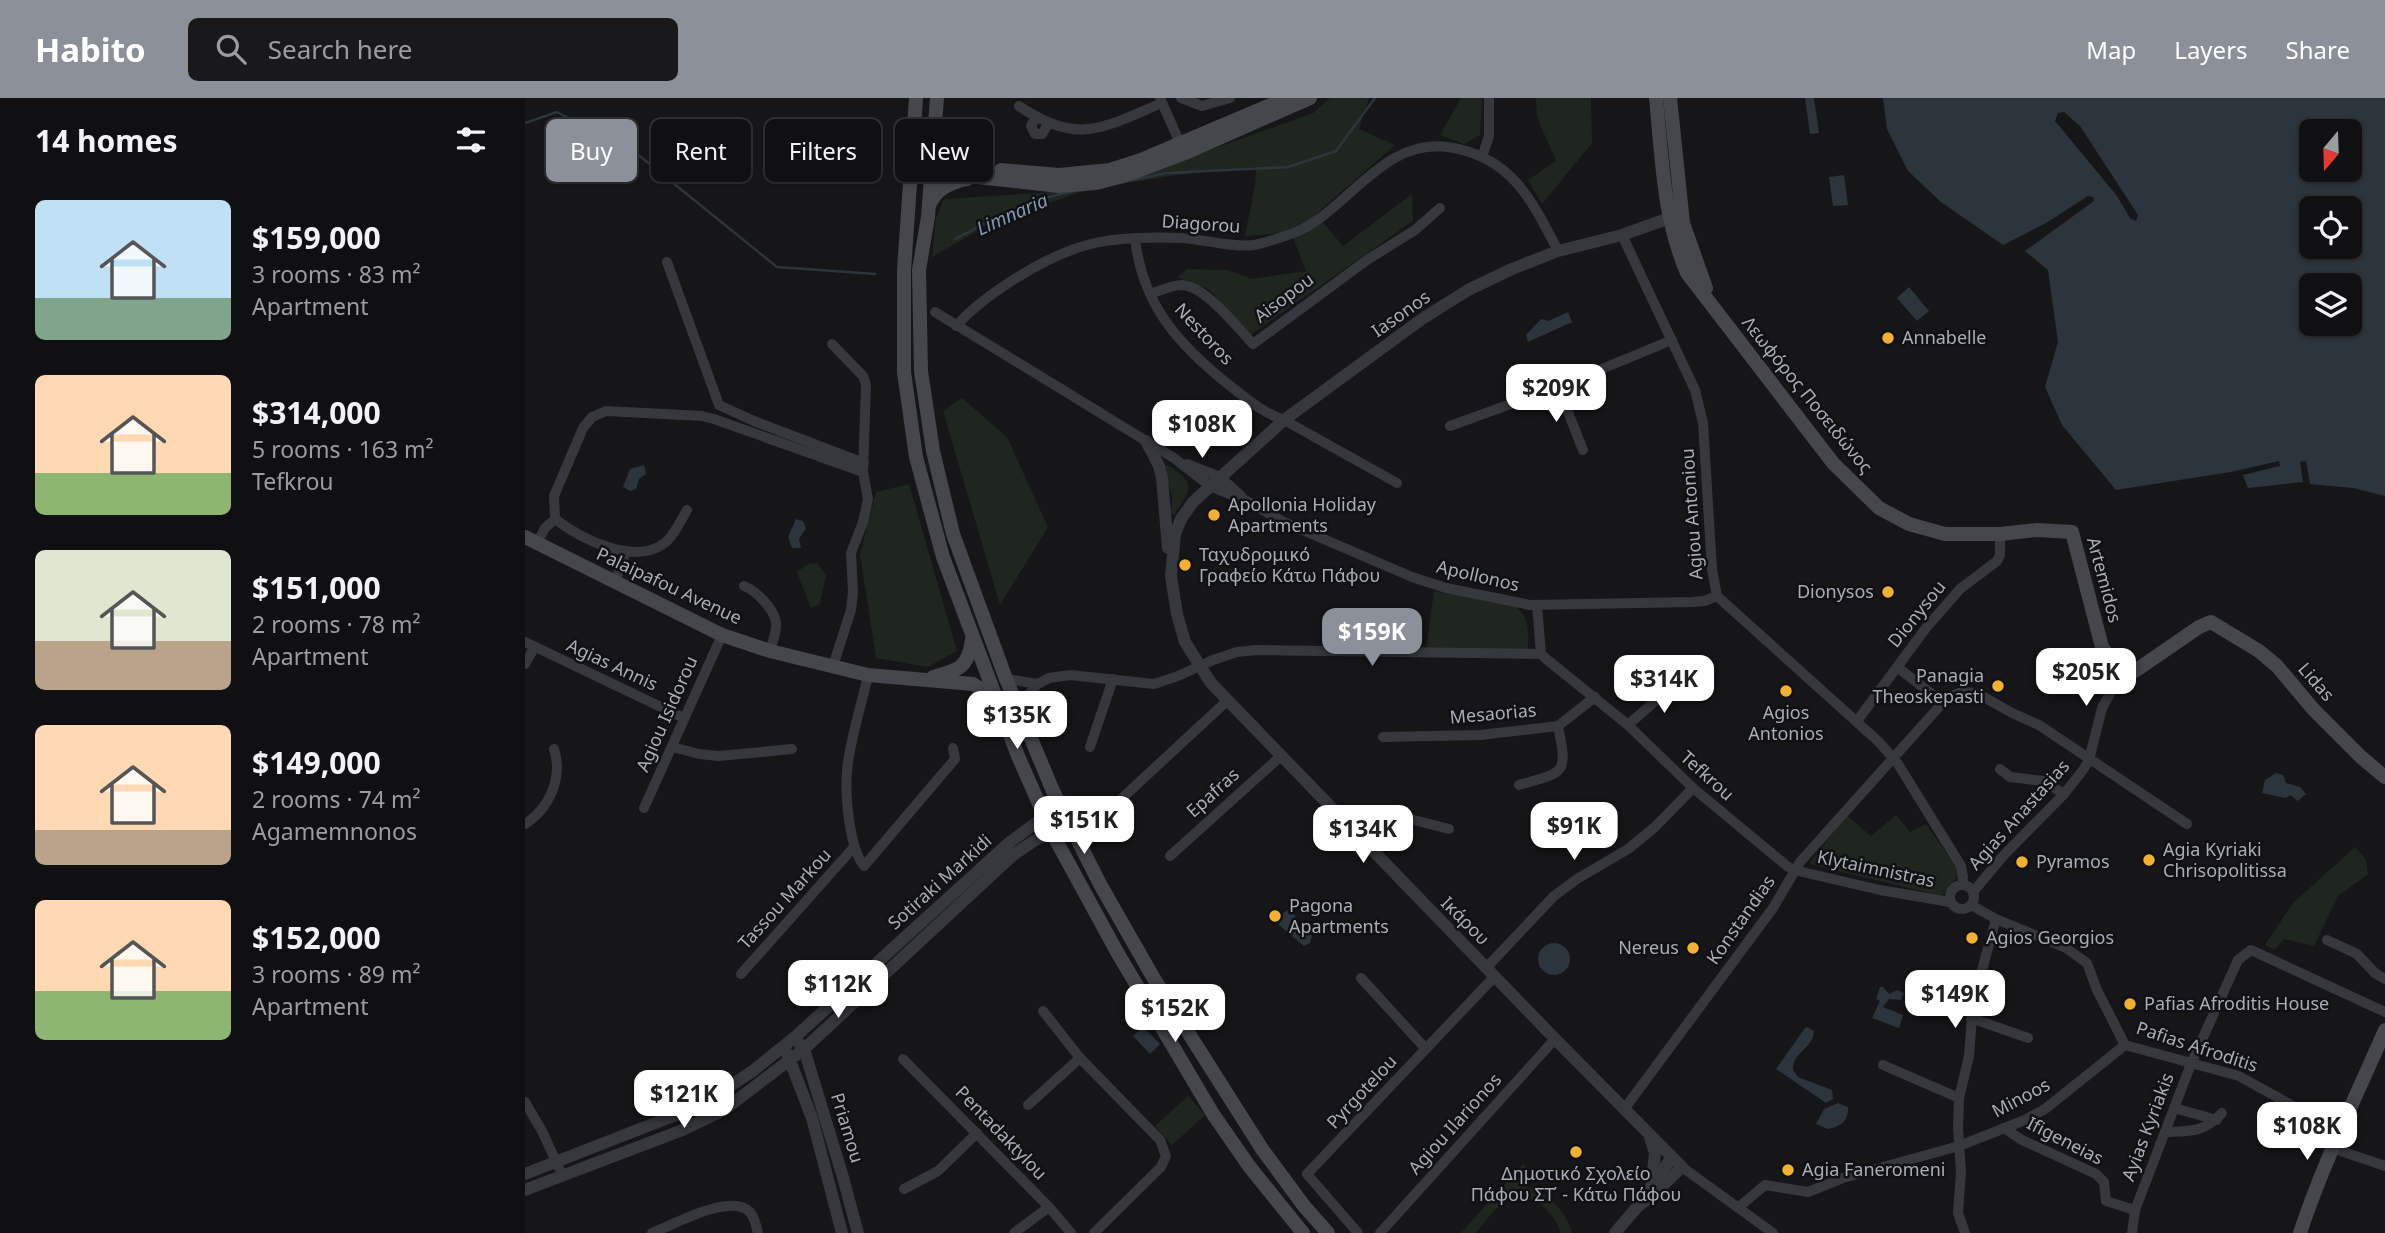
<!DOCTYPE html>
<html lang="en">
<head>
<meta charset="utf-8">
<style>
	body { margin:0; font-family:"Noto Sans",sans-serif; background:#19191b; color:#f1f3f6; height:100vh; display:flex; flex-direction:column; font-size:26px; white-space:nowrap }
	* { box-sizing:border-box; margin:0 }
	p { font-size:23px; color:#9c9d9f }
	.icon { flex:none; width:38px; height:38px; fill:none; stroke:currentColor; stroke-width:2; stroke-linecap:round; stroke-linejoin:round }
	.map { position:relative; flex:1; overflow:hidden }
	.drawer { display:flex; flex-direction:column; background:#101012; width:525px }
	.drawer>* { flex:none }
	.hud { position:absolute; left:21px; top:21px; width:665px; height:63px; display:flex; gap:14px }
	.needle { width:46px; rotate:199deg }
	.fabs { position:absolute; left:1774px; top:21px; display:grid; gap:14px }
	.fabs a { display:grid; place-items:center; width:63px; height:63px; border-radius:10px; background:#101012; box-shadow:0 2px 5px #0004,0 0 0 2px #303032; font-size:35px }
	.price { position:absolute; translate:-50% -60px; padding:0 16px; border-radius:14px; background:#fff; color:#222; font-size:23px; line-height:46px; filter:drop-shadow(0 2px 4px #0008) }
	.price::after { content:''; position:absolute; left:50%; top:42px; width:21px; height:16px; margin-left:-10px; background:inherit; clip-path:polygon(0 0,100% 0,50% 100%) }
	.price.selected { background:#8c9099; color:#fff }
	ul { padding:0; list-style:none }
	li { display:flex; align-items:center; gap:21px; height:175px; padding:0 35px }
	li span { display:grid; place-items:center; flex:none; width:196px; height:140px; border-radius:10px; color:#555 }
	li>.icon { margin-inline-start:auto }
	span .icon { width:84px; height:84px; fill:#fffc; stroke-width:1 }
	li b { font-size:30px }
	h2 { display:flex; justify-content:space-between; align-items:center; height:84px; padding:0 35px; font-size:30px }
	.pill { padding:0 24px; border-radius:10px; background:#101012; box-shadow:0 2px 5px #0004,0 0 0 2px #303032; font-size:24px; line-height:63px }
	.pill.selected { background:#8c9099; color:#fff }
	header { display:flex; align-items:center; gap:42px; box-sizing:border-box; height:98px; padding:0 35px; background:#8c9099; color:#fff }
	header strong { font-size:33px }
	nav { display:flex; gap:38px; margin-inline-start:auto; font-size:24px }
	.search { width:490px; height:63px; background:#19191b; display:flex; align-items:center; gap:18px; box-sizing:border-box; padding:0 24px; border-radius:10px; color:#9c9d9f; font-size:26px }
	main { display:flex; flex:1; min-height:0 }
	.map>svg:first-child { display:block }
</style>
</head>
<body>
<header>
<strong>Habito</strong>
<div class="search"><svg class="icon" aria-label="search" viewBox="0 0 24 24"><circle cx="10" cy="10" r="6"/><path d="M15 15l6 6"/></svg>Search here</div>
<nav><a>Map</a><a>Layers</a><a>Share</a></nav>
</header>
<main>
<section class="drawer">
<h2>14 homes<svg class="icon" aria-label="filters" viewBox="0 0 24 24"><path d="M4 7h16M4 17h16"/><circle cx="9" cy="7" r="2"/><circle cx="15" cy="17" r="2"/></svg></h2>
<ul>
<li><span style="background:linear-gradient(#bfe0f5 70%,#7fa58c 0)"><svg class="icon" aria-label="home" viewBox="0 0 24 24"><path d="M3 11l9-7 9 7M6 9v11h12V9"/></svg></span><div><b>$159,000</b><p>3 rooms · 83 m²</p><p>Apartment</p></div></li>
<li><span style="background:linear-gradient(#ffd9b3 70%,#8fb573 0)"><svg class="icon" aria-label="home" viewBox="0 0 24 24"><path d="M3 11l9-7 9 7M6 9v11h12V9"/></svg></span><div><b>$314,000</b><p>5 rooms · 163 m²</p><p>Tefkrou</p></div></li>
<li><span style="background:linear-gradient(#dfe7d0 65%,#b9a48a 0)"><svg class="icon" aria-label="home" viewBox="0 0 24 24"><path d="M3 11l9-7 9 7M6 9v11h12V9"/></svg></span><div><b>$151,000</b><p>2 rooms · 78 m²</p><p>Apartment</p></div></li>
<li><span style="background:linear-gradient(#ffd9b3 75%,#b9a48a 0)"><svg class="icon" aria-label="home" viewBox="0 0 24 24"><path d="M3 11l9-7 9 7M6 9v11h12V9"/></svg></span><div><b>$149,000</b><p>2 rooms · 74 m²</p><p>Agamemnonos</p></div></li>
<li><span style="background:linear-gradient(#ffd9b3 65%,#8fb573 0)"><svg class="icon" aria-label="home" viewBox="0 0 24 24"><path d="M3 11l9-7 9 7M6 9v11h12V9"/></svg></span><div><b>$152,000</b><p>3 rooms · 89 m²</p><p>Apartment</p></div></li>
</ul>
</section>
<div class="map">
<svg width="1860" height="1135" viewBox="0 0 1860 1135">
	<rect width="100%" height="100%" fill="#161618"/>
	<!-- green -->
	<g fill="#1e261f">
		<path d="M805,0H844L834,31L870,47L791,116L818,148L887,96L888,123L724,238L685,192L652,179L663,171L702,172L727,181L781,173L766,134L720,138L730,87L731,69L652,77L564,91L463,127L407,159L411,120L419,101L528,94L596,84L788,15Z"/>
		<path d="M936,0H957L955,37L939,46L915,37Z"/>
		<path d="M1011,0H1066L1067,45L1017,106L1003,82L1031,63L1012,19Z"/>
		<path d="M437,300L482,339L523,429L475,507L418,313Z"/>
		<path d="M642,367C671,385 668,389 649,417L646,416L647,399L639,369Z"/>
		<path d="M384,386L432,553L403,569L351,560L335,456L351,394Z"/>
		<path d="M292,465L301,477L295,506L286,510L272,474L283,466Z"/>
		<path d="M909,493L991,509C1005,519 1003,534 1003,551L901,552Z"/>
		<path d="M1321,717L1346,738L1371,717L1385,734L1401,726L1435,775L1417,798L1284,766Z"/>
		<path d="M1830,749L1841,761L1843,776L1813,798L1789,848L1759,841L1750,852L1740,847L1768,805Z"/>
		<path d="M663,998L680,1017L647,1047L630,1028Z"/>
		<path d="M998,1066L1006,1073L993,1088C1019,1090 1040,1110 1047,1135H1036C1030,1115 1004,1089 982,1103C969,1110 960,1124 951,1135H936Z"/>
	</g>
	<!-- water -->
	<g fill="#2c353c" fill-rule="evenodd">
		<path d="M1280,0H1289L1294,35L1285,36Z"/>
		<path d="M1358,0H1860V398L1828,390L1785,386L1781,363L1775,364L1778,384L1723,390L1718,377L1755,368L1754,363L1706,374L1591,392L1537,327L1520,289L1533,244L1523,172L1500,153L1569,103L1568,99L1563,98L1521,125L1478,147L1416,104L1383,73L1362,31ZM1787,33H1825V72H1787ZM1787,110H1825V149H1787ZM1787,187H1825V226H1787Z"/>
		<path d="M1319,77L1323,107L1308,108L1304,79Z"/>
		<path d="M1384,189L1404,213L1392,223L1372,200Z"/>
		<path d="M1043,214L1047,224L1003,244L1001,237L1016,221L1023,223Z"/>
		<path d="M119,367L121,376L114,381L111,391L105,393L98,389L105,371Z"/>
		<path d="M271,421L278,423L281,430L274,441L276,450H267L263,439Z"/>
		<path d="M1751,675L1758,677L1761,685L1775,689L1781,696L1773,703L1765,697L1761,700L1737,695L1740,682Z"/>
		<path d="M766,811L777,830L787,838L785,845L779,848L754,827C754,818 757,814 766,811Z"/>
		<circle cx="1029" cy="861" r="16"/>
		<path d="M1355,889H1358L1364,896L1373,892L1379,895L1376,902L1364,901L1358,909L1378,917L1374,930L1347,920L1355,903L1351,901Z"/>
		<path d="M618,929L635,946L625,956L608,938Z"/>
		<path d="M1282,929L1289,933C1288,951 1267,954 1268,972L1273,979L1307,992L1308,1001L1301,1005L1251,971L1280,930Z"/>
		<path d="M1313,1005L1323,1009C1324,1023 1315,1029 1303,1031L1291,1026L1299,1011Z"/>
	</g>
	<!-- pier -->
	<path fill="#161618" d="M1539,14L1555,28L1613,117L1611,123L1605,120L1592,98L1530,23L1533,15Z"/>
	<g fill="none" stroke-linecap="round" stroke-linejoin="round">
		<!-- stream -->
		<g stroke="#2c353c" stroke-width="2.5">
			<path d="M0,25L32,14L111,55L252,169L350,176"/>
			<path d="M608,82L642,75L763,69L811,53L850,0"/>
			<path d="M430,141C466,122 506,100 547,94"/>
		</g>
		<!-- minor -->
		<g stroke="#37383d" stroke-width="10">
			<path d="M635,0L658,52"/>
			<path d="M656,0L677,8L705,0"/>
			<path d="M494,8C553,48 577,30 637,5"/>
			<path d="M511,19L506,28L510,36H517L524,25"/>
			<path d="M957,59L964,38V0"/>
			<path d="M1097,137L1170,292L1178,325L1187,471L1192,498L1354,644L1373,666L1436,768L1438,779L1437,786"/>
			<path d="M610,141C618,208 654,247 704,287C722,301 738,315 759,322L872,385"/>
			<path d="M142,164L194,307L229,323L339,365"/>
			<path d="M625,196C635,193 646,187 657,187C680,188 712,229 728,246L842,162L890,132L915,110"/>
			<path d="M410,214L649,360L685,388L722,403L759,424L887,479L921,490L1005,507L1168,504L1179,503L1192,498"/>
			<path d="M431,228C460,196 523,156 566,146C594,139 627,139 656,140C678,141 708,150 729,147C740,145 750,141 760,138C820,121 852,40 923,49C986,58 1007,102 1033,153"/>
			<path d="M307,246L338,278L341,287L338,374L343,401L338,424L326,455L328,494L326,512L308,568"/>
			<path d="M1033,289L1058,352"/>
			<path d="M925,328L1033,289L1147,242"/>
			<path d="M662,366L695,379L716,398"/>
			<path d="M30,421C56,441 111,469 141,444C150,436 156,422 162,412"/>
			<path d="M12,445L20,430L30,421L29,398L58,330L67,319L81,313L177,318L189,321L338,374"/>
			<path d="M90,484L101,453"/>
			<path d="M219,488C231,493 249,510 251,525C252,534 247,545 245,553"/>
			<path d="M1012,507L1016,556L1020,560L1103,627L1168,690L1262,768L1269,772L1355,792L1425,804"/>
			<path d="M0,544L159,620"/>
			<path d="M0,566L9,550"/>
			<path d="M1372,569L1417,604"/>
			<path d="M343,577C337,606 324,645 322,673C320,697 324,749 339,768L430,661L428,650"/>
			<path d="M481,581L513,586"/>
			<path d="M495,616L503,597L513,586L524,580L545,577L629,586L653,578L688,562L712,554L731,552L1016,556"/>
			<path d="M1332,623L1401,530L1435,491L1472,463L1475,457V436"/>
			<path d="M1103,627L1153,583"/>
			<path d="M858,639L955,637L1033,628L1070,599"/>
			<path d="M147,649L174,656L194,658L267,651"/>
			<path d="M565,649L588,581"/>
			<path d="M1475,671L1485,679L1518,683L1539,696"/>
			<path d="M994,687C1040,674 1043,677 1033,628"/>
			<path d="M594,703L703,602"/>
			<path d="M119,710L197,537"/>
			<path d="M0,726C25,710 38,679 29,651"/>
			<path d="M830,736L855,717L861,715L924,731"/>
			<path d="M645,758L756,658"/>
			<circle cx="1437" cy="799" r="12"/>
			<path d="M1448,794L1479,757L1539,696L1558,672L1564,662L1577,610L1597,574"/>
			<path d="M1446,807L1471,821L1541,850L1562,865L1572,892L1600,947L1714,978L1815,1034"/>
			<path d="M1802,842L1832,856L1850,875L1860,881"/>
			<path d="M962,869L1029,798L1052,781L1103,751L1130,729L1168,690"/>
			<path d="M216,876L329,749"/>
			<path d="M836,880L901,951"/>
			<path d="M518,913L555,960L635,1042L641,1058L636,1069L569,1135"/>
			<path d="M1446,920L1503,940"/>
			<path d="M378,961L524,1109L546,1135"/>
			<path d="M1358,967L1434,1000"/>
			<path d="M0,1004L17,1033L34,1070"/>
			<path d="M503,1007L555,960"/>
			<path d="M1100,1010L1248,810L1275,764L1422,600L1436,594L1452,595L1487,615L1514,627L1662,726"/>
			<path d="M1649,1010L1692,1022"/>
			<path d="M1479,1030L1497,1042L1571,1076L1579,1084L1581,1103L1610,1112"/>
			<path d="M1640,1034C1666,1033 1678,1035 1697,1015"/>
			<path d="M1807,1050L1860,1068"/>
			<path d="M1157,1069L1248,1135"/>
			<path d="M379,1091L413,1073L452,1035"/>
			<path d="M1214,1109L1240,1087L1283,1094L1318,1080L1434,1048L1500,1022L1520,1011L1600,947"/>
			<path d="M127,1135C148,1127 206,1094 225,1114C230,1120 231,1128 233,1135"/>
			<path d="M489,1135L524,1109"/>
			<path d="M833,1135L782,1076L970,878"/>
			<path d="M855,1135L1030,941"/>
			<path d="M1440,1135L1433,1115L1436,1074L1433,1030L1434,1000L1444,958L1448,905L1471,821"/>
			<path d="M1607,1135L1610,1112L1666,966L1713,862L1726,852L1860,914"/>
		</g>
		<!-- tertiary -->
		<g stroke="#37383d" stroke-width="12">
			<path d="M621,343L634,368L637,380L643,450"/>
			<path d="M274,945L279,951L317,1076L333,1135"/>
			<path d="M262,955L287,1020L317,1135"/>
			<path d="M1125,1039L1130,1055L1127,1083"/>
			<path d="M0,1076L179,1006L229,972L270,939L485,744L519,719L536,712"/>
			<path d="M0,1092L155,1033L199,1012L279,951L488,757L509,743L543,726"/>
			<path d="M1113,1108L1127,1098L1157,1069L1033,944L686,585L660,544L652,516L646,478L650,436L656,421L668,404L759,322L897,221L943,192L987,171L1033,153L1097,137L1153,117"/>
			<path d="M1090,1135L1113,1108L1147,1059"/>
		</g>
		<!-- secondary -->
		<g stroke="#45474d" stroke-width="14">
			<path d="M391,0L379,172V274L391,359L418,459L493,658L526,733L592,854L688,1016L724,1068L778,1135"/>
			<path d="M412,0L403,119L394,172L396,273L408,353L428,436L481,581L528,693L576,788L628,879L737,1051L779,1108L803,1135"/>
			<path d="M1131,0C1137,60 1138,119 1162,175L1308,365L1354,410L1384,426L1420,436H1475L1512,432L1547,434L1577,549L1597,574L1610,573L1674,529L1686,524L1734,553L1752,568L1788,611L1836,659L1860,679"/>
			<path d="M1145,0L1158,125L1181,190"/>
			<path d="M476,72L534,77L585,72L616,62L762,0"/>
			<path d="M399,73L534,88L571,85L602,77L660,55L785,0"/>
			<path d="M404,108C410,91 425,84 442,81"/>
			<path d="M0,439L197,537L245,553L343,577L448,586L471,601"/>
			<path d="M408,579C434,572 443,570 447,542"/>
			<path d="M1775,1135C1798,1065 1831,999 1860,932"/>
		</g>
	</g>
	<!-- markers -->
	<g fill="#f2b134" stroke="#111113" stroke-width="2.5">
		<circle cx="1363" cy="240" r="7"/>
		<circle cx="689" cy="417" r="7"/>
		<circle cx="660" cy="467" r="7"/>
		<circle cx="1363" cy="494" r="7"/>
		<circle cx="1473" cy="588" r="7"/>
		<circle cx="1261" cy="593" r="7"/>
		<circle cx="1624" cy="762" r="7"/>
		<circle cx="1497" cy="764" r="7"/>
		<circle cx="750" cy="818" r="7"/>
		<circle cx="1447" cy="840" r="7"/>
		<circle cx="1168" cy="850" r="7"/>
		<circle cx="1605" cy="906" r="7"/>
		<circle cx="1051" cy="1054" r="7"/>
		<circle cx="1263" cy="1072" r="7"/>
	</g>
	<g text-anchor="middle" stroke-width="5" stroke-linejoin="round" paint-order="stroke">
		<!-- street labels -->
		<g font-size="18" fill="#a8adb8" stroke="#111113">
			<text transform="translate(676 126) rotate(4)" y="6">Diagorou</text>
			<text transform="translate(759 200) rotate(-37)" y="6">Aisopou</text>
			<text transform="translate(876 216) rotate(-35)" y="6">Iasonos</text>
			<text transform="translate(679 236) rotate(47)" y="6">Nestoros</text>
			<text transform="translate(1282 297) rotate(51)" y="6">Λεωφόρος Ποσειδώνος</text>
			<text transform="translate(1167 416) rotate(-94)" y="6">Agiou Antoniou</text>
			<text transform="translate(953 478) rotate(13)" y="6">Apollonos</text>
			<text transform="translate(1579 482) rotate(75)" y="6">Artemidos</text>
			<text transform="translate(144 488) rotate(25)" y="6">Palaipafou Avenue</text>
			<text transform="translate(1392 516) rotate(-51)" y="6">Dionysou</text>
			<text transform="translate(87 567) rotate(25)" y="6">Agias Annis</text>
			<text transform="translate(1791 584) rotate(49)" y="6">Lidas</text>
			<text transform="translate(142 616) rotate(-66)" y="6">Agiou Isidorou</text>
			<text transform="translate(968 616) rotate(-5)" y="6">Mesaorias</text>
			<text transform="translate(1182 678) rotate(42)" y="6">Tefkrou</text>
			<text transform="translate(688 695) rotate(-42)" y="6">Epafras</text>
			<text transform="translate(1494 717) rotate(-48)" y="6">Agias Anastasias</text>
			<text transform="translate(1351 771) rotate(12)" y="6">Klytaimnistras</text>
			<text transform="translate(415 784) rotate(-42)" y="6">Sotiraki Markidi</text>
			<text transform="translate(260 801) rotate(-48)" y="6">Tassou Markou</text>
			<text transform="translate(1216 822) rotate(-55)" y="6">Konstandias</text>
			<text transform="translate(940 823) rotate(45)" y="6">Ικάρου</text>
			<text transform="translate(1672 949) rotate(18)" y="6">Pafias Afroditis</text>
			<text transform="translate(837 994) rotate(-47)" y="6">Pyrgotelou</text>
			<text transform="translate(1496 1000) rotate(-28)" y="6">Minoos</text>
			<text transform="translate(930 1026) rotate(-48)" y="6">Agiou Ilarionos</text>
			<text transform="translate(1623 1029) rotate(-69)" y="6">Ayias Kyriakis</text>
			<text transform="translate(322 1030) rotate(73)" y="6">Priamou</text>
			<text transform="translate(476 1035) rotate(46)" y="6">Pentadaktylou</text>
			<text transform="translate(1540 1043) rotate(27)" y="6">Ifigeneias</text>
		</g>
		<!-- poi labels -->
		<g font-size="18" fill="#a8adb8" stroke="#111113" text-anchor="start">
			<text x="1377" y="246">Annabelle</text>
			<text x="703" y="413">Apollonia Holiday<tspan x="703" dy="21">Apartments</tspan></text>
			<text x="674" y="463">Ταχυδρομικό<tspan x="674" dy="21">Γραφείο Κάτω Πάφου</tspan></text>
			<text x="1349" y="500" text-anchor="end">Dionysos</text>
			<text x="1459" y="584" text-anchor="end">Panagia<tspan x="1459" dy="21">Theoskepasti</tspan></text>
			<text x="1261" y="621" text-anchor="middle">Agios<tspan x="1261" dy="21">Antonios</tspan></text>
			<text x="1638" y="758">Agia Kyriaki<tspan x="1638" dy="21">Chrisopolitissa</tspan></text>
			<text x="1511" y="770">Pyramos</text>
			<text x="764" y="814">Pagona<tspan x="764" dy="21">Apartments</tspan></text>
			<text x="1461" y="846">Agios Georgios</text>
			<text x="1154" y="856" text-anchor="end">Nereus</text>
			<text x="1619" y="912">Pafias Afroditis House</text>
			<text x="1277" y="1078">Agia Faneromeni</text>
			<text x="1051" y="1082" text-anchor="middle">Δημοτικό Σχολείο<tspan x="1051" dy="21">Πάφου ΣΤ΄ - Κάτω Πάφου</tspan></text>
		</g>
		<!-- water labels -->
		<g font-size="19" font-style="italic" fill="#7f9bb3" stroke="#111113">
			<text transform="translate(487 116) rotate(-24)" y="7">Limnaria</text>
		</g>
	</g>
</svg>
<div class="fabs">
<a><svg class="needle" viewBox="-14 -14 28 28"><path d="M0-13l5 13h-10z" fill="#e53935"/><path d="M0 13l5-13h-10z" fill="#9c9d9f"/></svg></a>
<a><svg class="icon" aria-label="locate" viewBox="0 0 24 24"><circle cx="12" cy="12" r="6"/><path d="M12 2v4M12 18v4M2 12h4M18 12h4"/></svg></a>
<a><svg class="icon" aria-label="layers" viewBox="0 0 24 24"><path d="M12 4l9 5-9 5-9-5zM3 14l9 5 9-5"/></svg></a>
</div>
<b class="price" style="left:1031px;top:326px">$209K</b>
<b class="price" style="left:677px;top:362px">$108K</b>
<b class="price selected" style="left:847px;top:570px">$159K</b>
<b class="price" style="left:1561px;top:610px">$205K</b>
<b class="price" style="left:1139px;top:617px">$314K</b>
<b class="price" style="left:492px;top:653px">$135K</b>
<b class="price" style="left:559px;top:758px">$151K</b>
<b class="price" style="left:1049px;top:764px">$91K</b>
<b class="price" style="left:838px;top:767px">$134K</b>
<b class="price" style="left:313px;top:922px">$112K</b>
<b class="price" style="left:1430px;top:932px">$149K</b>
<b class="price" style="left:650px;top:946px">$152K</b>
<b class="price" style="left:159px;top:1032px">$121K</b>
<b class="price" style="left:1782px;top:1064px">$108K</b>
<div class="hud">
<a class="pill selected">Buy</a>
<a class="pill">Rent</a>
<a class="pill">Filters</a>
<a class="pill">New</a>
</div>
</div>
</main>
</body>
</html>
